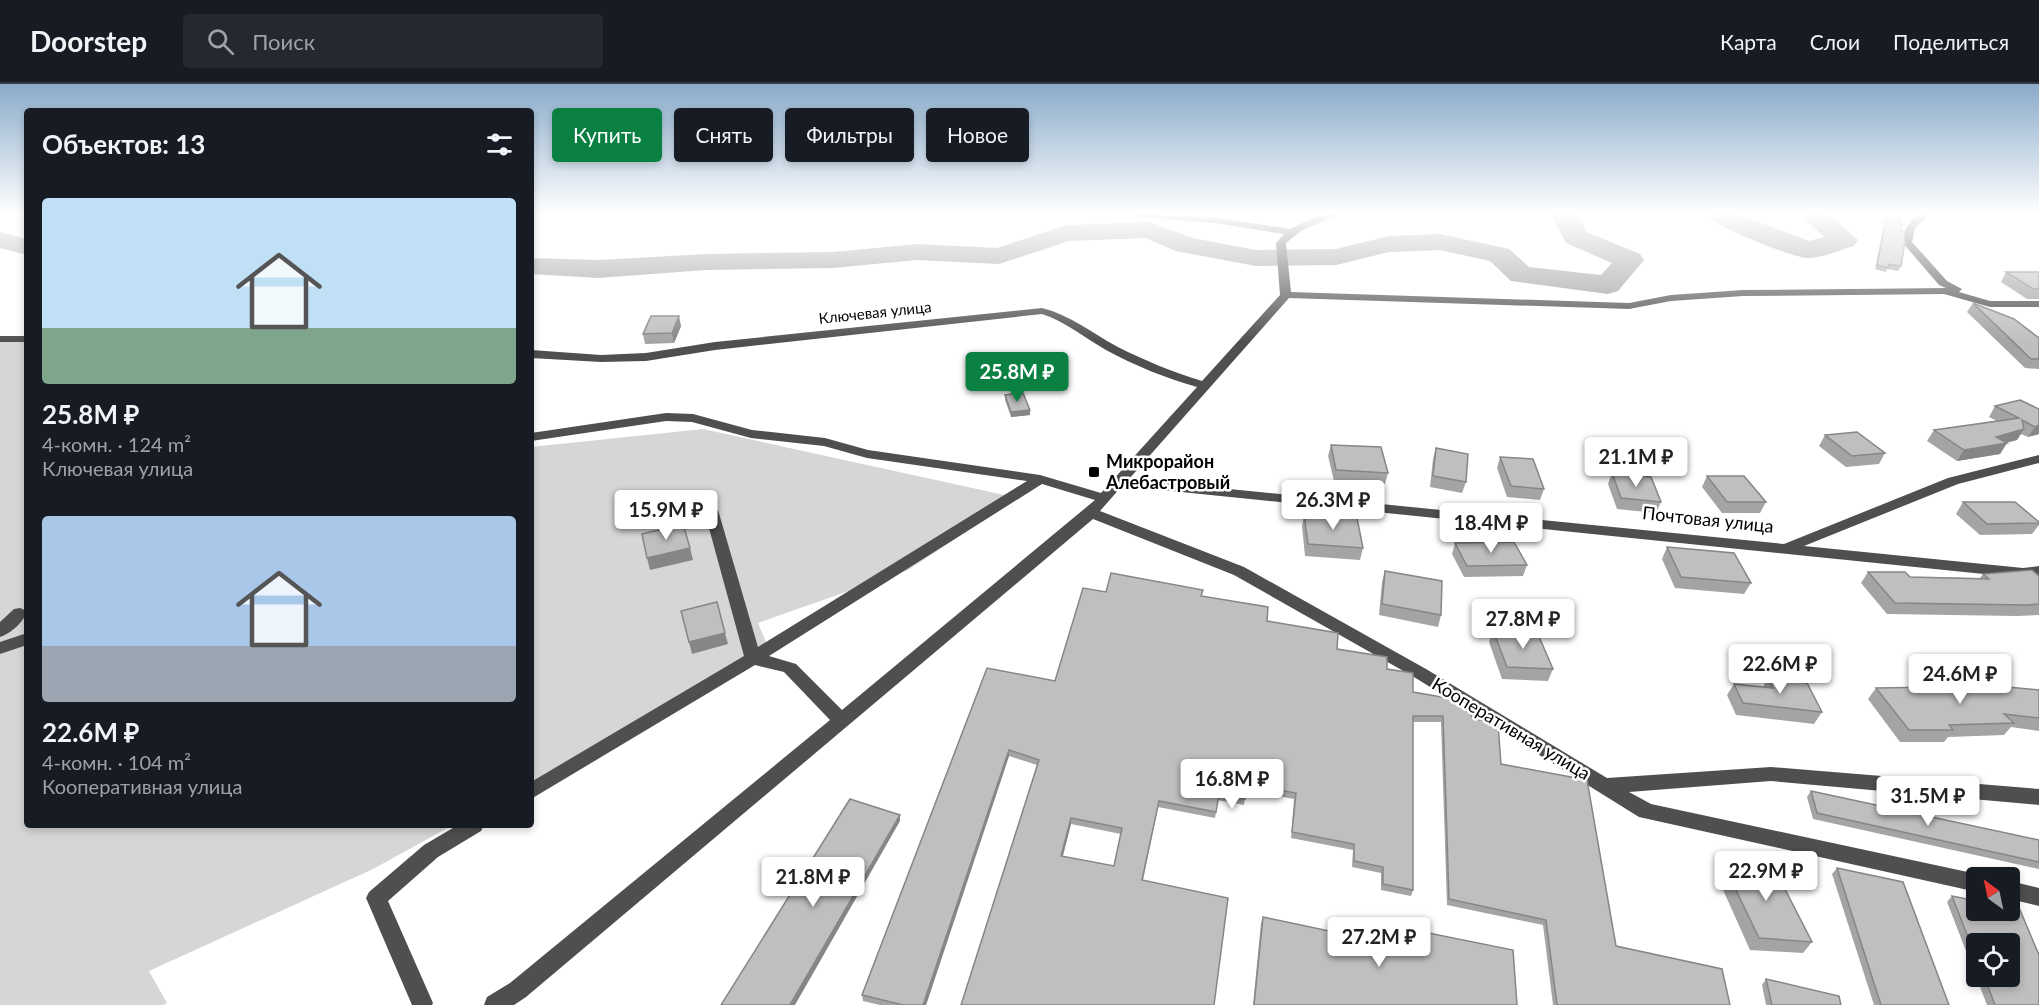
<!DOCTYPE html>
<html lang="ru">
<head>
<meta charset="utf-8">
<style>
	body { margin:0; font-family:Lato,sans-serif; background:#242831; color:#f1f3f6; height:100vh; display:flex; flex-direction:column; font-size:22px; white-space:nowrap }
	* { box-sizing:border-box; margin:0 }
	p { font-size:20px; color:#9ea1a6 }
	.icon { flex:none; width:33px; height:33px; fill:none; stroke:currentColor; stroke-width:2; stroke-linecap:round; stroke-linejoin:round }
	.map { position:relative; flex:1; overflow:hidden }
	.details { position:absolute; left:24px; top:24px; width:510px; height:720px; display:flex; flex-direction:column; background:#171b24; border-radius:6px; box-shadow:0 3px 9px #0003 }
	.details>* { flex:none }
	.hud { position:absolute; left:552px; top:24px; width:570px; height:54px; display:flex; gap:12px }
	.needle { width:39px; rotate:327deg }
	.tools { position:absolute; left:1966px; top:783px; display:grid; gap:12px }
	.tools a { display:grid; place-items:center; width:54px; height:54px; border-radius:6px; background:#171b24; box-shadow:0 3px 9px #0003; font-size:30px }
	.price { position:absolute; translate:-50% -51px; padding:0 14px; border-radius:6px; background:#fff; color:#222; font-size:20px; line-height:39px; filter:drop-shadow(0 2px 3px #0008) }
	.price::after { content:''; position:absolute; left:50%; top:36px; width:18px; height:14px; margin-left:-9px; background:inherit; clip-path:polygon(0 0,100% 0,50% 100%) }
	.price.on { background:#0b8043; color:#fff }
	ul { padding:0; list-style:none }
	li { display:grid; align-content:center; gap:12px; height:318px; padding:0 18px }
	li span { display:grid; place-items:center; height:186px; border-radius:6px; color:#555 }
	li>.icon { margin-inline-start:auto }
	span .icon { width:108px; height:108px; fill:#fffc; stroke-width:1 }
	li b { font-size:26px }
	h2 { display:flex; justify-content:space-between; align-items:center; height:72px; padding:0 18px; font-size:26px }
	.chip { padding:0 21px; border-radius:6px; background:#171b24; box-shadow:0 3px 9px #0003; font-size:21px; line-height:54px }
	.chip.on { background:#0b8043; color:#fff }
	header { display:flex; align-items:center; gap:36px; box-sizing:border-box; height:84px; padding:0 30px; background:#171b24; border-bottom:2px solid #363941 }
	header strong { font-size:28px }
	nav { display:flex; gap:33px; margin-inline-start:auto; font-size:21px }
	.search { width:420px; height:54px; background:#242831; display:flex; align-items:center; gap:15px; box-sizing:border-box; padding:0 21px; border-radius:6px; color:#9ea1a6; font-size:22px }
	.map>svg:first-child { display:block }
</style>
</head>
<body>
<header>
<strong>Doorstep</strong>
<div class="search"><svg class="icon" aria-label="search" viewBox="0 0 24 24"><circle cx="10" cy="10" r="6"/><path d="M15 15l6 6"/></svg>Поиск</div>
<nav><a>Карта</a><a>Слои</a><a>Поделиться</a></nav>
</header>
<div class="map">
<svg width="2039" height="921" viewBox="0 0 2039 921">
	<rect width="100%" height="100%" fill="#fff"/>
	<!-- green -->
	<g fill="#d6d6d6">
		<path d="M0,257H27V741H453L373,785L149,887L167,919L163,921H0Z"/>
		<path d="M703,345L1018,414L908,486L758,539L769,565L531,698V363Z"/>
	</g>
	<g fill="none" stroke-linecap="round" stroke-linejoin="round">
		<!-- river -->
		<g fill="#9d9d9d" fill-rule="evenodd">
			<path d="M1551,130H1577L1587,148L1640,170L1644,176L1618,207L1608,210L1511,197L1490,177L1440,166L1389,168L1336,181L1256,182L1176,167L1146,154L1069,157L999,180L917,176L833,184L706,186L598,194L531,190V174L598,176L706,170L833,168L917,160L997,164L1066,141L1149,138L1193,154L1256,166L1336,165L1389,152L1440,150L1509,165L1529,183L1601,191L1612,179L1566,159Z"/>
			<path d="M1705,130H1738L1809,157L1824,153L1800,130H1829L1858,156L1854,162C1840,166 1822,174 1808,174C1793,174 1713,142 1705,130Z"/>
			<path d="M0,148L27,155V171L0,164Z"/>
		</g>
		<!-- minor -->
		<g fill="#4f4f4f" fill-rule="evenodd">
			<path d="M1133,130L1214,133L1290,145L1317,132L1341,130L1302,146L1286,159L1291,208L1629,219L1671,211L1743,206L1946,204L1939,201L1902,158C1905,145 1910,130 1926,130V134L1915,144L1912,158L1947,197L1962,205L1959,208L1990,217H2039V223H1990L1944,210L1743,212L1671,217L1629,225L1289,214L1129,395L1784,460L1948,394L2039,371V379L1958,400L1804,462L2023,484L2039,482V492L2023,494L1122,402L1100,427L1244,483L1426,585L1607,694L1771,683L2039,705V721L1771,697L1629,708L1651,720L1977,790L1985,794H1977V808L1639,733L1414,593L1234,491L1093,435L526,913L514,921H484L487,913L510,899L830,636L784,588L755,581L531,715V698L744,572L704,426L706,423L711,422L718,426L758,563L1027,397L867,374L824,362L751,354L692,338L666,337L531,357V349L666,329L693,330L752,346L825,354L868,366L1040,391L1101,409L1197,303C1166,294 1135,282 1106,266C1085,254 1066,238 1042,230L715,266L646,277L601,278L531,274V266L601,271L646,269L715,258L1042,224C1070,231 1091,248 1116,262C1143,276 1173,288 1202,297L1280,211L1276,159L1284,150L1214,139L1138,133ZM1042,400L1095,416L842,626L796,580L769,572Z"/>
			<rect x="0" y="252" width="27" height="6"/>
			<path d="M20,524L27,527C25,537 10,550 0,553V538L14,525Z"/>
			<path d="M27,549V561L0,570V558Z"/>
			<path d="M458,741H484L481,747L438,773L388,817L433,919L432,921H412L366,814L369,808L424,761Z"/>
			<path d="M2010,797L2039,804V822L2010,815Z"/>
		</g>
	</g>
	<!-- wall -->
	<g fill="#a4a4a4" fill-rule="evenodd">
		<path d="M1886,130H1899L1901,182L1898,187L1887,185L1886,188L1875,185Z"/>
		<path d="M2006,188H2039V215H2027L2001,198Z"/>
		<path d="M1973,219L2039,254V285L2025,284L1967,228Z"/>
		<path d="M681,242L674,259L645,260L643,250Z"/>
		<path d="M1005,311L1030,326V331L1011,333L1005,316Z"/>
		<path d="M1995,322L2039,325V350L2028,353L2021,350L2017,356L2006,359H2007L2000,370L1957,377L1927,357L1934,346L1997,337L1989,333Z"/>
		<path d="M1825,351L1885,369L1879,380L1846,383L1819,362Z"/>
		<path d="M1331,361L1388,389L1385,400L1334,397L1328,372Z"/>
		<path d="M1436,364L1466,398L1462,409L1430,403L1433,375Z"/>
		<path d="M1500,373L1544,405L1540,416L1507,413L1497,384Z"/>
		<path d="M1612,389L1661,418L1656,429L1617,425L1608,400Z"/>
		<path d="M1707,392L1766,418L1760,429H1722L1702,403Z"/>
		<path d="M1963,418L2039,438V441L2032,450L1980,451L1956,430Z"/>
		<path d="M1304,431L1363,464L1360,476L1305,472L1302,442Z"/>
		<path d="M1455,459L1527,481L1523,492L1464,493L1452,470Z"/>
		<path d="M1667,463L1751,499L1744,510L1675,504L1662,475Z"/>
		<path d="M1385,487L1441,531L1438,543L1379,531L1382,498Z"/>
		<path d="M1868,488L1910,493L1980,494L1983,490L2039,492V531L2017,532L1887,530L1861,499Z"/>
		<path d="M1106,508L1202,512L1387,585L1413,608L1483,631L1481,636L1501,680L1616,862L1730,921H1553L1543,841L1447,821L1441,638H1413V806L1411,812L1381,806V789L1352,783L1353,766L1291,754L1294,715L1246,706L1244,721L1218,716L1215,734L1158,723L1143,796L961,921L1037,681L1009,672L926,921H880L863,917L862,911L987,584L1055,597ZM1071,740L1121,750L1114,782L1063,772Z"/>
		<path d="M1493,546L1553,585L1548,597L1502,595L1489,558Z"/>
		<path d="M1768,594L1822,628L1814,640L1736,631L1727,611L1734,600L1763,603Z"/>
		<path d="M1876,604L2039,606V647L2011,643L2004,651L1948,653L1944,658H1900L1868,615Z"/>
		<path d="M1811,707L2039,756V785L1813,735L1807,713Z"/>
		<path d="M1722,777L1812,858L1803,869L1750,866L1715,788Z"/>
		<path d="M1837,784L1949,921H1874L1832,790Z"/>
		<path d="M1952,812L2039,921H1987L1947,818ZM1977,860L2010,892H1977Z"/>
		<path d="M1263,833L1352,852V840L1354,834L1517,921H1253L1261,839Z"/>
		<path d="M1766,895L1841,921H1766L1762,901Z"/>
	</g>
	<!-- shaded-wall -->
	<g fill="#868686">
		<path d="M679,232L681,242L674,259L672,249Z"/>
		<path d="M1030,326V331L1011,333V328Z"/>
		<path d="M2039,341V350L2028,353L2035,343Z"/>
		<path d="M2024,345L2017,356L2000,360L2007,359L2000,370L1957,377L1964,366L1996,353Z"/>
		<path d="M690,464L693,476L650,486L647,474Z"/>
		<path d="M725,549L728,560L692,570L689,558Z"/>
		<path d="M1009,666V672L926,921H923Z"/>
		<path d="M900,731V737L795,921H790Z"/>
		<path d="M1071,734V740L1061,778V772Z"/>
	</g>
	<!-- building -->
	<g fill="#bfbfbf" stroke="#868686" stroke-width="1.5" fill-rule="evenodd">
		<path d="M1887,130H1899L1902,142L1900,147H1904L1905,157L1901,182L1889,180L1888,184L1877,181Z"/>
		<path d="M2006,188H2039V205H2033Z"/>
		<path d="M1973,219L2014,235L2039,254V275H2031Z"/>
		<path d="M651,232H679L672,249L643,250Z"/>
		<path d="M1023,309L1030,326L1011,328L1005,311Z"/>
		<path d="M2020,316L2039,325V341L2035,343L2022,336L2024,345L1996,353L2007,359L1964,366L1934,346L2019,334L1995,322Z"/>
		<path d="M1857,348L1885,369L1852,372L1825,351Z"/>
		<path d="M1331,361L1381,363L1388,389L1336,386Z"/>
		<path d="M1436,364L1468,370L1466,398L1433,392Z"/>
		<path d="M1500,373L1533,375L1544,405L1511,402Z"/>
		<path d="M1612,389L1651,393L1661,418L1621,414Z"/>
		<path d="M1707,392H1744L1766,418H1727Z"/>
		<path d="M1963,418H2015L2039,438V439L1987,440Z"/>
		<path d="M1304,431L1357,434L1363,464L1308,460Z"/>
		<path d="M683,440L690,464L647,474L642,450Z"/>
		<path d="M1514,458L1527,481L1467,482L1455,459Z"/>
		<path d="M1667,463L1734,469L1751,499L1681,493Z"/>
		<path d="M2032,486L2039,492V520L2026,521L1895,519L1868,488H1905L1910,493L1989,495L1983,490Z"/>
		<path d="M1385,487L1442,497L1441,531L1382,520Z"/>
		<path d="M1111,489L1203,506L1201,512L1268,523L1267,537L1338,549L1337,565L1387,573V585L1413,589V608L1459,616L1483,631H1471L1472,634L1498,640L1501,680L1587,696L1616,862L1722,885L1730,921H1557L1546,836L1449,815L1443,632H1413V806L1383,800V783L1354,777V760L1292,748L1296,709L1247,700L1245,715L1219,710L1216,728L1159,717L1142,796L1228,814L1214,921H961L1039,676L1009,666L923,921H903L862,911L987,584L1055,597L1083,504L1106,508ZM1071,734L1122,744L1114,782L1061,772Z"/>
		<path d="M717,518L725,549L689,558L681,527Z"/>
		<path d="M1493,546L1537,548L1553,585L1507,583Z"/>
		<path d="M1768,594L1807,599L1822,628L1743,619L1734,600L1773,604Z"/>
		<path d="M1997,602L2039,606V634L2004,630L2014,639L1949,641L1953,646H1909L1876,604Z"/>
		<path d="M1811,707L2039,756V778L1817,729Z"/>
		<path d="M850,715L900,731L790,921H721Z"/>
		<path d="M1722,777L1772,780L1812,858L1759,854Z"/>
		<path d="M1837,784L1903,798L1949,921H1881Z"/>
		<path d="M1952,812L1977,817V826H2010V824L2020,826L2039,871V921H1995L1984,892H2010V860H1977V876Z"/>
		<path d="M1263,833L1353,852L1354,834L1513,866L1517,921H1254Z"/>
		<path d="M1766,895L1839,912L1841,921H1772Z"/>
	</g>
	<!-- sky -->
	<linearGradient id="sky" x2="0" y2="1"><stop stop-color="#8aabca"/><stop offset="0.5" stop-color="#fff"/><stop offset="1" stop-color="#fff" stop-opacity="0"/></linearGradient>
	<rect width="2039" height="259" fill="url(#sky)"/>
	<!-- markers -->
	<rect fill="#000" stroke="#fff" stroke-width="2" x="1088" y="382" width="12" height="12" rx="3"/>
	<g text-anchor="middle" stroke-width="5" stroke-linejoin="round" paint-order="stroke">
		<!-- far-street labels -->
		<g font-size="15" fill="#000" stroke="#fff">
			<text transform="translate(875 229) rotate(-6)" y="5">Ключевая улица</text>
		</g>
		<!-- poi labels -->
		<g font-size="18" font-weight="bold" fill="#000" stroke="#fff" text-anchor="start">
			<text x="1106" y="384">Микрорайон<tspan x="1106" dy="21">Алебастровый</tspan></text>
		</g>
		<!-- street labels -->
		<g font-size="18" fill="#000" stroke="#fff">
			<text transform="translate(1708 436) rotate(6)" y="6">Почтовая улица</text>
			<text transform="translate(1511 645) rotate(31)" y="6">Кооперативная улица</text>
		</g>
	</g>
</svg>
<div class="tools">
<a><svg class="needle" viewBox="-14 -14 28 28"><path d="M0-13l5 13h-10z" fill="#e53935"/><path d="M0 13l5-13h-10z" fill="#9ea1a6"/></svg></a>
<a><svg class="icon" aria-label="locate" viewBox="0 0 24 24"><circle cx="12" cy="12" r="6"/><path d="M12 2v4M12 18v4M2 12h4M18 12h4"/></svg></a>
</div>
<b class="price on" style="left:1017px;top:319px">25.8M ₽</b>
<b class="price" style="left:1636px;top:404px">21.1M ₽</b>
<b class="price" style="left:1333px;top:447px">26.3M ₽</b>
<b class="price" style="left:666px;top:457px">15.9M ₽</b>
<b class="price" style="left:1491px;top:470px">18.4M ₽</b>
<b class="price" style="left:1523px;top:566px">27.8M ₽</b>
<b class="price" style="left:1780px;top:611px">22.6M ₽</b>
<b class="price" style="left:1960px;top:621px">24.6M ₽</b>
<b class="price" style="left:1232px;top:726px">16.8M ₽</b>
<b class="price" style="left:1928px;top:743px">31.5M ₽</b>
<b class="price" style="left:1766px;top:818px">22.9M ₽</b>
<b class="price" style="left:813px;top:824px">21.8M ₽</b>
<b class="price" style="left:1379px;top:884px">27.2M ₽</b>
<div class="hud">
<a class="chip on">Купить</a>
<a class="chip">Снять</a>
<a class="chip">Фильтры</a>
<a class="chip">Новое</a>
</div>
<section class="details">
<h2>Объектов: 13<svg class="icon" aria-label="filters" viewBox="0 0 24 24"><path d="M4 7h16M4 17h16"/><circle cx="9" cy="7" r="2"/><circle cx="15" cy="17" r="2"/></svg></h2>
<ul>
<li><span style="background:linear-gradient(#bfe0f5 70%,#7fa58c 0)"><svg class="icon" aria-label="home" viewBox="0 0 24 24"><path d="M3 11l9-7 9 7M6 9v11h12V9"/></svg></span><div><b>25.8M ₽</b><p>4-комн. · 124 m²</p><p>Ключевая улица</p></div></li>
<li><span style="background:linear-gradient(#a9c7e8 70%,#9aa5b1 0)"><svg class="icon" aria-label="home" viewBox="0 0 24 24"><path d="M3 11l9-7 9 7M6 9v11h12V9"/></svg></span><div><b>22.6M ₽</b><p>4-комн. · 104 m²</p><p>Кооперативная улица</p></div></li>
</ul>
</section>
</div>
</body>
</html>
